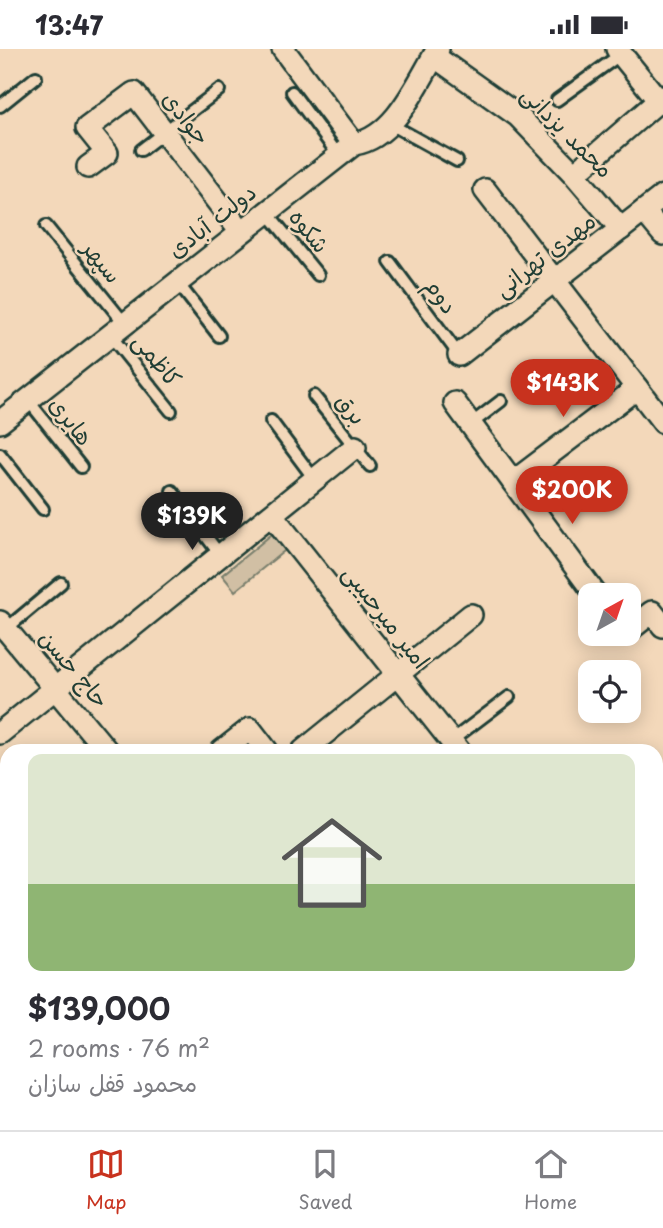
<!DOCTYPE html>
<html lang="en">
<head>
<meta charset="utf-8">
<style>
	body { margin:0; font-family:"Playpen Sans","Playpen Sans Arabic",sans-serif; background:#f7f7f7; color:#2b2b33; height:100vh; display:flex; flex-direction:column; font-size:26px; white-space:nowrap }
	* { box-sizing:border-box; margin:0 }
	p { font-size:23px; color:#7c7c81 }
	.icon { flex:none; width:38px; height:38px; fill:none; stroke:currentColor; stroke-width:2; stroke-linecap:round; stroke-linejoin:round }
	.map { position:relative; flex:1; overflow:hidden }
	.panel { position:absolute; left:0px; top:695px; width:663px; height:387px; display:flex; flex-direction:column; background:#fff; border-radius:21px 21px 0 0; box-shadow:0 4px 18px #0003 }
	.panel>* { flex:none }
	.needle { width:46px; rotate:40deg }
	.fabs { position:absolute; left:578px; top:534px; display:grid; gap:14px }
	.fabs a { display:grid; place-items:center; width:63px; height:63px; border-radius:14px; background:#fff; box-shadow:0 4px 18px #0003; font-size:35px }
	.price { position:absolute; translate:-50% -60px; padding:0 16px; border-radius:24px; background:#c8321e; color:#fff; font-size:23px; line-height:46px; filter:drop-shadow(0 2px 4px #0008) }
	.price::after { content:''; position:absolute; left:50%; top:42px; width:21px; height:16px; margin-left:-10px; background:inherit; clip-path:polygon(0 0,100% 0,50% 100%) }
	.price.on { background:#222; color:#fff }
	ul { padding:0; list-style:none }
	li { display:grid; align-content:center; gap:14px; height:371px; padding:0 28px }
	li+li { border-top:2px solid #e1e1e2 }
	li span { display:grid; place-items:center; height:217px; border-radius:14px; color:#555 }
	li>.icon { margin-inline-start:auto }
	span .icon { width:126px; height:126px; fill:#fffc; stroke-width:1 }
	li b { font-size:30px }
	.status { display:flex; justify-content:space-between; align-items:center; height:49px; padding:0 35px; background:#fff; direction:ltr }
	.status svg { height:19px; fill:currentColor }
	.tabs { display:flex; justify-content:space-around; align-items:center; height:98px; border-top:2px solid #e1e1e2; background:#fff; font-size:19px; color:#7c7c81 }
	.tabs a { display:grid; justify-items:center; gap:4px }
	.tabs .on { color:#c8321e }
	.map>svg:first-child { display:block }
</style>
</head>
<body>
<div class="status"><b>13:47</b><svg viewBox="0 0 49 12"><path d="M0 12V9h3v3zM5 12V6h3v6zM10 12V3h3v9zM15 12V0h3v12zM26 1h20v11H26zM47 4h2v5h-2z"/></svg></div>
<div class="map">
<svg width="663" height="1081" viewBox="0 0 663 1081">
	<rect width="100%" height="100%" fill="#f3d8ba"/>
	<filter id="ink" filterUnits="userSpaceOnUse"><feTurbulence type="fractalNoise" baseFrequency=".0143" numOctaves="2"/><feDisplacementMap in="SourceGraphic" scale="14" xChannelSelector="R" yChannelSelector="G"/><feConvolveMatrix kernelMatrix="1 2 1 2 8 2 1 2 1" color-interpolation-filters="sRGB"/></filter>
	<g filter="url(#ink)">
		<!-- green -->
		<path fill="#d1bfa4" stroke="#787e6c" stroke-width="2" d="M277,481L289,498L235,542L222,526Z"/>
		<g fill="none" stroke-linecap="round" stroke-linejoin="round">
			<!-- lane casing -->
			<g stroke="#1f3d34" stroke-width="16">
				<g id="lane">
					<path d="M292,43L339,107"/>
					<path d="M557,51L621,5"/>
					<path d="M0,57L36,28"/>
					<path d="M392,76L457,112"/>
					<path d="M141,101L219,41"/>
					<path d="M267,163L318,226"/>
					<path d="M46,177L125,275"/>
					<path d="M390,213L459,306"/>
					<path d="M177,233L219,287"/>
					<path d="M110,286L171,362"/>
					<path d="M314,347L370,417"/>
					<path d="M28,351L81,418"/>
					<path d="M271,372L315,431"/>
					<path d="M471,375L501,352"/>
					<path d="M0,405L43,460"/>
					<path d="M172,442L221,507"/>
					<path d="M6,580L61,534"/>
					<path d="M451,692L509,648"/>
					<path d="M226,1074L233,1081"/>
					<path d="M376,1074L381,1081"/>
				</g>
			</g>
			<!-- street casing -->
			<g stroke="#1f3d34" stroke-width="26">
				<g id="street">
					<path d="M283,0L354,95"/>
					<path d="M617,0L659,52"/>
					<path d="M434,7L518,67L574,125L621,180"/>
					<path d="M88,118L107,104L87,79L134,44L241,183"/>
					<path d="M574,125L663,48"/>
					<path d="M485,141L663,373"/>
					<path d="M644,162L663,185"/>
					<path d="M459,306L663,147"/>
					<path d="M455,354L596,546"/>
					<path d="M0,373L354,95C395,89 418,33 438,0"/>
					<path d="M513,433L637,339"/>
					<path d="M272,466L459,702"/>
					<path d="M0,573L107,702"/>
					<path d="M628,582L652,563L663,577"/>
					<path d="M0,684L355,398"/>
					<path d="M222,702L250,680L267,702"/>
					<path d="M303,702L471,566"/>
					<path d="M656,840L663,847"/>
					<path d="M656,879L663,873"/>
					<path d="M656,1033L663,1041"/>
					<path d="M481,1074L488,1081"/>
					<path d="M16,1081L22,1074"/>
					<path d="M415,1081L423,1074"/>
				</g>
			</g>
			<!-- lane -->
			<use href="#lane" stroke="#f3d8ba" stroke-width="10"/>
			<!-- street -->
			<use href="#street" stroke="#f3d8ba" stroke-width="21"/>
		</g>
	</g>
	<g text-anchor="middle" stroke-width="5" stroke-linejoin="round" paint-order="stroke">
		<!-- street labels -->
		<g font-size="23" fill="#1f3d34" stroke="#f3d8ba">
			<text transform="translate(186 69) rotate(52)" y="8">جوادی</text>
			<text transform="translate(567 83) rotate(45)" y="8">محمد یزدانی</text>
			<text transform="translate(212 172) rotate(-38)" y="8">دولت آبادی</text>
			<text transform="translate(309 182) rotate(51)" y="8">شکوه</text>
			<text transform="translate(545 206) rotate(-38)" y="8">مهدی تهرانی</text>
			<text transform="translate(102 213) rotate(51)" y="8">سپهر</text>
			<text transform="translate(441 247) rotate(54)" y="8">دوم</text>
			<text transform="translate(157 311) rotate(51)" y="8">کاظمی</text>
			<text transform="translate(351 360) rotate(52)" y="8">برق</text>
			<text transform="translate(71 372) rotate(52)" y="8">هایری</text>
			<text transform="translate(386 568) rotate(52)" y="8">امیر میرحبیبی</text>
			<text transform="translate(74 620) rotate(50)" y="8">حاج حسن</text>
		</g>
	</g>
</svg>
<div class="fabs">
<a><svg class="needle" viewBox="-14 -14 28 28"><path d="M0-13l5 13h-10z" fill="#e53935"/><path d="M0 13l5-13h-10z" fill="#7c7c81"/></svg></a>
<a><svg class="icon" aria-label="locate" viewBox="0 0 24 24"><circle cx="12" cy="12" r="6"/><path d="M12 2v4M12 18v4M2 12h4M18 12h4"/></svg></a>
</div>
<b class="price" style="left:563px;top:370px">$143K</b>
<b class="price" style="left:572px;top:477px">$200K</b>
<b class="price on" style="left:192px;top:503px">$139K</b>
<section class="panel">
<ul>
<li><span style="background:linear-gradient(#dfe7d0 60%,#8fb573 0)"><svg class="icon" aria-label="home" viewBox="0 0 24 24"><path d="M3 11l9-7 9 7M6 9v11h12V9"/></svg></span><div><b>$139,000</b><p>2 rooms · 76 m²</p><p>محمود قفل سازان</p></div></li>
</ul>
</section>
</div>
<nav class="tabs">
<a class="on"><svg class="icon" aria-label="map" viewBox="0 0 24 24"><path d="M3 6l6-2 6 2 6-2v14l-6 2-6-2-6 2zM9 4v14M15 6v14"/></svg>Map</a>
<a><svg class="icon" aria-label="saved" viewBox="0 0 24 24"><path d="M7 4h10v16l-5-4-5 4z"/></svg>Saved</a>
<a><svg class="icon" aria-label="home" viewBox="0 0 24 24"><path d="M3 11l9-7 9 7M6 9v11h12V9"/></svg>Home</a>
</nav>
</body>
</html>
